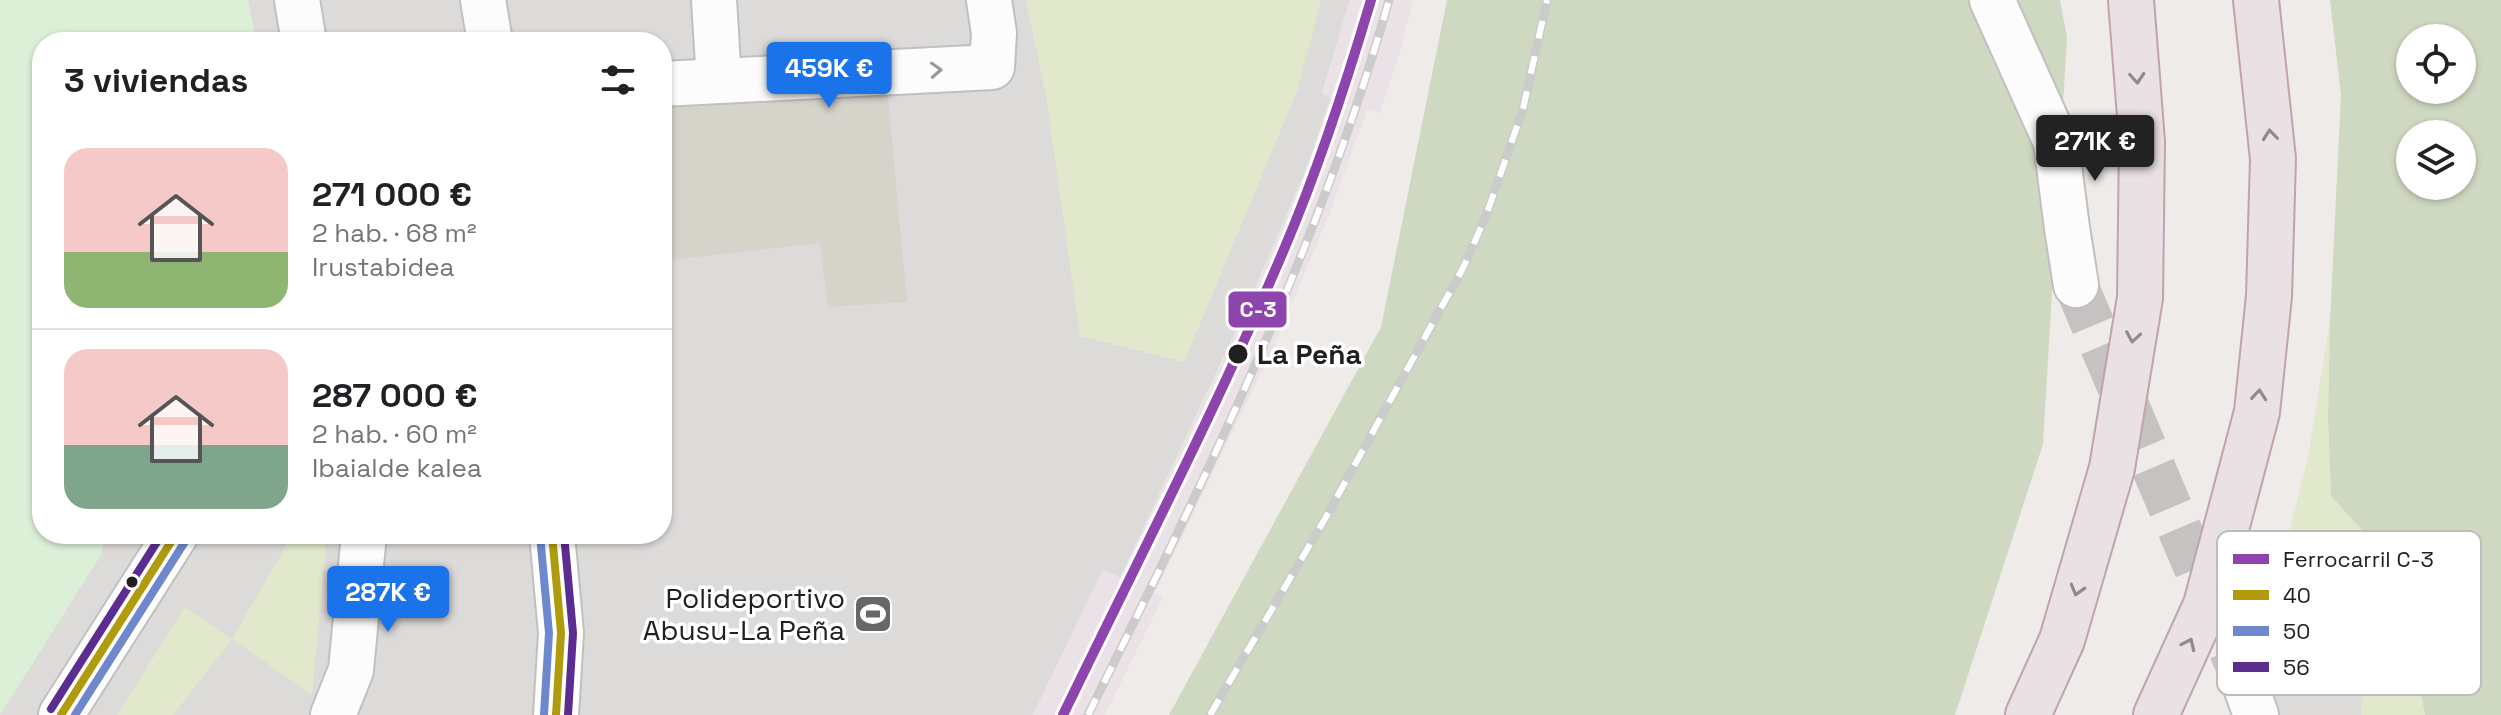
<!DOCTYPE html>
<html lang="es">
<head>
<meta charset="utf-8">
<style>
	body { margin:0; font-family:"Space Grotesk",sans-serif; background:#f2f2f2; color:#202124; height:100vh; display:flex; flex-direction:column; font-size:30px; white-space:nowrap }
	* { box-sizing:border-box; margin:0 }
	p { font-size:26px; color:#757577 }
	.icon { flex:none; width:44px; height:44px; fill:none; stroke:currentColor; stroke-width:2; stroke-linecap:round; stroke-linejoin:round }
	.map { position:relative; flex:1; overflow:hidden }
	.sheet { position:absolute; left:32px; top:32px; width:640px; height:512px; display:flex; flex-direction:column; background:#fff; border-radius:32px; box-shadow:0 2px 6px #0004 }
	.sheet>* { flex:none }
	.controls { position:absolute; left:2396px; top:24px; display:grid; gap:16px }
	.controls a { display:grid; place-items:center; width:80px; height:80px; border-radius:50%; background:#fff; box-shadow:0 2px 6px #0004; font-size:40px }
	.price { position:absolute; translate:-50% -68px; padding:0 18px; border-radius:8px; background:#1a73e8; color:#fff; font-size:26px; line-height:52px; filter:drop-shadow(0 2px 4px #0008) }
	.price::after { content:''; position:absolute; left:50%; top:48px; width:24px; height:18px; margin-left:-12px; background:inherit; clip-path:polygon(0 0,100% 0,50% 100%) }
	.price.active { background:#222; color:#fff }
	ul { padding:0; list-style:none }
	li { display:flex; align-items:center; gap:24px; height:200px; padding:0 32px }
	li+li { border-top:2px solid #e0e0e0 }
	li span { display:grid; place-items:center; flex:none; width:224px; height:160px; border-radius:24px; color:#555 }
	li>.icon { margin-inline-start:auto }
	span .icon { width:96px; height:96px; fill:#fffc; stroke-width:1 }
	li b { font-size:34px }
	h2 { display:flex; justify-content:space-between; align-items:center; height:96px; padding:0 32px; font-size:34px }
	.map>svg:first-child { display:block }
</style>
</head>
<body>
<div class="map">
<svg width="2501" height="715" viewBox="0 0 2501 715">
	<rect width="100%" height="100%" fill="#eeebe9"/>
	<!-- residential -->
	<g fill="#dddbda" fill-rule="evenodd">
		<path d="M0,0H1350L1322,93L1331,97L1307,167L1246,309L1120,578L1103,570L1033,715H0ZM42,42H662V534H42Z"/>
		<path d="M2262,637L2368,653L2361,715H2235L2233,693Z"/>
	</g>
	<!-- industrial -->
	<path fill="#ebe2e8" d="M1350,0H1413L1400,52L1380,113L1367,110L1329,215L1270,355L1155,593L1163,597L1105,715H1033L1103,569L1120,578L1246,309L1307,167L1331,97L1322,94Z"/>
	<!-- construction -->
	<path fill="#d6d3cb" d="M888,96L907,302L828,307L820,243L662,261V106Z"/>
	<!-- grass -->
	<g fill="#e1e8cb">
		<path d="M1026,0H1321L1298,89L1184,362L1080,336L1046,96Z"/>
		<path d="M2330,320L2328,418L2331,496L2372,541L2404,610L2425,715H2361L2367,653L2262,637L2308,458Z"/>
		<path d="M293,534H327L312,695L232,639L173,715H117L185,607L232,639Z"/>
	</g>
	<!-- forest -->
	<g fill="#cfd9c1" fill-rule="evenodd">
		<path d="M1447,0H2060L2067,37L2043,444L1955,715H1169L1381,327Z"/>
		<path d="M2330,0H2501V715H2425L2404,610L2372,541L2331,496L2328,418L2330,320L2341,95ZM2410,38H2462V90H2410ZM2410,134H2462V186H2410Z"/>
	</g>
	<!-- park -->
	<path fill="#dcf0d7" d="M0,0H248L256,42H42V534H105L101,555L0,715Z"/>
	<g fill="none" stroke-linecap="round" stroke-linejoin="round">
		<!-- minor-tunnel -->
		<path stroke="#c5c2c1" stroke-width="44" stroke-dasharray="44 22" stroke-linecap="butt" d="M2076,285L2243,679"/>
		<!-- minor casing -->
		<g stroke="#c1c0bf" stroke-width="48">
			<g id="minor">
				<path d="M297,0L304,42"/>
				<path d="M483,0L490,42"/>
				<path d="M714,0L719,81"/>
				<path d="M1992,0L2056,142L2067,228L2076,285"/>
				<path d="M662,84L992,67L994,33L989,0"/>
				<path d="M552,534L561,633L556,715"/>
				<path d="M2243,679L2256,715"/>
				<path d="M61,715L176,534"/>
				<path d="M333,715L351,670L364,534"/>
			</g>
		</g>
		<!-- highway casing -->
		<g stroke="#c0a2b1" stroke-width="48">
			<g id="highway">
				<path d="M2028,715L2062,640L2112,468L2140,298L2142,142L2131,0"/>
				<path d="M2156,715L2206,605L2257,412L2269,296L2273,159L2256,0"/>
			</g>
		</g>
		<!-- minor -->
		<use href="#minor" stroke="#fcfcfc" stroke-width="44"/>
		<!-- highway -->
		<use href="#highway" stroke="#eae1e4" stroke-width="44"/>
		<!-- rail casing -->
		<g stroke="#cbcbca" stroke-width="9">
			<g id="rail">
				<path d="M1088,715C1203,483 1319,250 1389,0"/>
				<path d="M1210,715L1326,517L1463,268L1486,216L1523,109L1547,0"/>
			</g>
		</g>
		<!-- rail -->
		<use href="#rail" stroke="#fff" stroke-width="6" stroke-dasharray="18" stroke-linecap="butt"/>
		<!-- bus-1 casing -->
		<g stroke="#fff" stroke-width="14">
			<g id="bus-1">
				<path d="M552,534L561,633L556,715"/>
				<path d="M61,715L176,534"/>
			</g>
		</g>
		<!-- bus-2 casing -->
		<g stroke="#fff" stroke-width="14">
			<g id="bus-2">
				<path d="M540,535L549,633L544,714"/>
				<path d="M75,715L186,540"/>
			</g>
		</g>
		<!-- bus-3 casing -->
		<g stroke="#fff" stroke-width="14">
			<g id="bus-3">
				<path d="M564,534L573,633L568,715"/>
				<path d="M51,709L162,534"/>
			</g>
		</g>
		<!-- bus-1 -->
		<use href="#bus-1" stroke="#b09b0d" stroke-width="8"/>
		<!-- bus-2 -->
		<use href="#bus-2" stroke="#6e87cd" stroke-width="8"/>
		<!-- bus-3 -->
		<use href="#bus-3" stroke="#5c2d91" stroke-width="8"/>
		<!-- rail-1 casing -->
		<g stroke="#fff" stroke-width="16">
			<path id="rail-1" d="M1063,715C1138,560 1218,406 1285,247C1319,167 1346,84 1371,0"/>
		</g>
		<!-- rail-1 -->
		<use href="#rail-1" stroke="#8e44ad" stroke-width="10"/>
	</g>
	<!-- one-way arrows -->
	<defs><path id="oneway-chevron" d="M-2-3.5L2.5 0L-2 3.5" fill="none" stroke-width="1.6" stroke-linecap="round" stroke-linejoin="round" transform="scale(2)"/></defs>
	<use stroke="#999" href="#oneway-chevron" transform="translate(936 70) rotate(-3)"/>
	<g stroke="#8f8a8c">
		<use href="#oneway-chevron" transform="translate(2137 78) rotate(86)"/>
		<use href="#oneway-chevron" transform="translate(2270 135) rotate(-96)"/>
		<use href="#oneway-chevron" transform="translate(2133 337) rotate(99)"/>
		<use href="#oneway-chevron" transform="translate(2259 395) rotate(-85)"/>
		<use href="#oneway-chevron" transform="translate(2077 590) rotate(106)"/>
		<use href="#oneway-chevron" transform="translate(2189 644) rotate(-65)"/>
	</g>
	<!-- icons -->
	<defs>
		<g id="stadium-square" transform="scale(2)"><rect x="-9" y="-9" width="18" height="18" rx="4" fill="#686766" stroke="#fff"/><path d="M0-5a6.5 5 0 1 0 0 10a6.5 5 0 1 0 0-10ZM-3.5-1.8h7v3.6h-7Z" fill="#fff"/></g>
	</defs>
	<g fill-rule="evenodd">
		<use href="#stadium-square" x="873" y="614"/>
	</g>
	<!-- markers -->
	<g fill="#202020" stroke="#fff" stroke-width="3">
		<circle cx="1238" cy="354" r="11"/>
		<circle cx="132" cy="582" r="7"/>
	</g>
	<g text-anchor="middle" stroke-width="7" stroke-linejoin="round" paint-order="stroke">
		<!-- stop labels -->
		<g font-size="28" font-weight="bold" fill="#202020" stroke="#fff" text-anchor="start">
			<text x="1257" y="364">La Peña</text>
		</g>
		<!-- poi labels -->
		<g font-size="28" fill="#202020" stroke="#fff" text-anchor="end">
			<text x="845" y="608">Polideportivo<tspan x="845" dy="32">Abusu-La Peña</tspan></text>
		</g>
	</g>
	<!-- legend -->
	<rect x="2217" y="531" width="264" height="164" rx="12" fill="#fff" stroke="#bcbcbc" stroke-width="2"/>
	<rect x="2233" y="554" width="36" height="10" fill="#8e44ad"/>
	<rect x="2233" y="590" width="36" height="10" fill="#b09b0d"/>
	<rect x="2233" y="626" width="36" height="10" fill="#6e87cd"/>
	<rect x="2233" y="662" width="36" height="10" fill="#5c2d91"/>
	<g font-size="22" fill="#202020">
		<text x="2283" y="567">Ferrocarril C-3</text>
		<text x="2283" y="603">40</text>
		<text x="2283" y="639">50</text>
		<text x="2283" y="675">56</text>
	</g>
	<rect stroke="#fff" stroke-width="3" x="1227" y="290" width="61" height="39" rx="8" fill="#8e44ad"/>
	<g font-size="22" text-anchor="middle" font-weight="bold" fill="#fff">
		<text x="1258" y="317">C-3</text>
	</g>
</svg>
<div class="controls">
<a><svg class="icon" aria-label="locate" viewBox="0 0 24 24"><circle cx="12" cy="12" r="6"/><path d="M12 2v4M12 18v4M2 12h4M18 12h4"/></svg></a>
<a><svg class="icon" aria-label="layers" viewBox="0 0 24 24"><path d="M12 4l9 5-9 5-9-5zM3 14l9 5 9-5"/></svg></a>
</div>
<b class="price" style="left:829px;top:110px">459K €</b>
<b class="price active" style="left:2095px;top:183px">271K €</b>
<b class="price" style="left:388px;top:634px">287K €</b>
<section class="sheet">
<h2>3 viviendas<svg class="icon" aria-label="filters" viewBox="0 0 24 24"><path d="M4 7h16M4 17h16"/><circle cx="9" cy="7" r="2"/><circle cx="15" cy="17" r="2"/></svg></h2>
<ul>
<li><span style="background:linear-gradient(#f6c9c9 65%,#8fb573 0)"><svg class="icon" aria-label="home" viewBox="0 0 24 24"><path d="M3 11l9-7 9 7M6 9v11h12V9"/></svg></span><div><b>271 000 €</b><p>2 hab. · 68 m²</p><p>Irustabidea</p></div></li>
<li><span style="background:linear-gradient(#f6c9c9 60%,#7fa58c 0)"><svg class="icon" aria-label="home" viewBox="0 0 24 24"><path d="M3 11l9-7 9 7M6 9v11h12V9"/></svg></span><div><b>287 000 €</b><p>2 hab. · 60 m²</p><p>Ibaialde kalea</p></div></li>
</ul>
</section>
</div>
</body>
</html>
